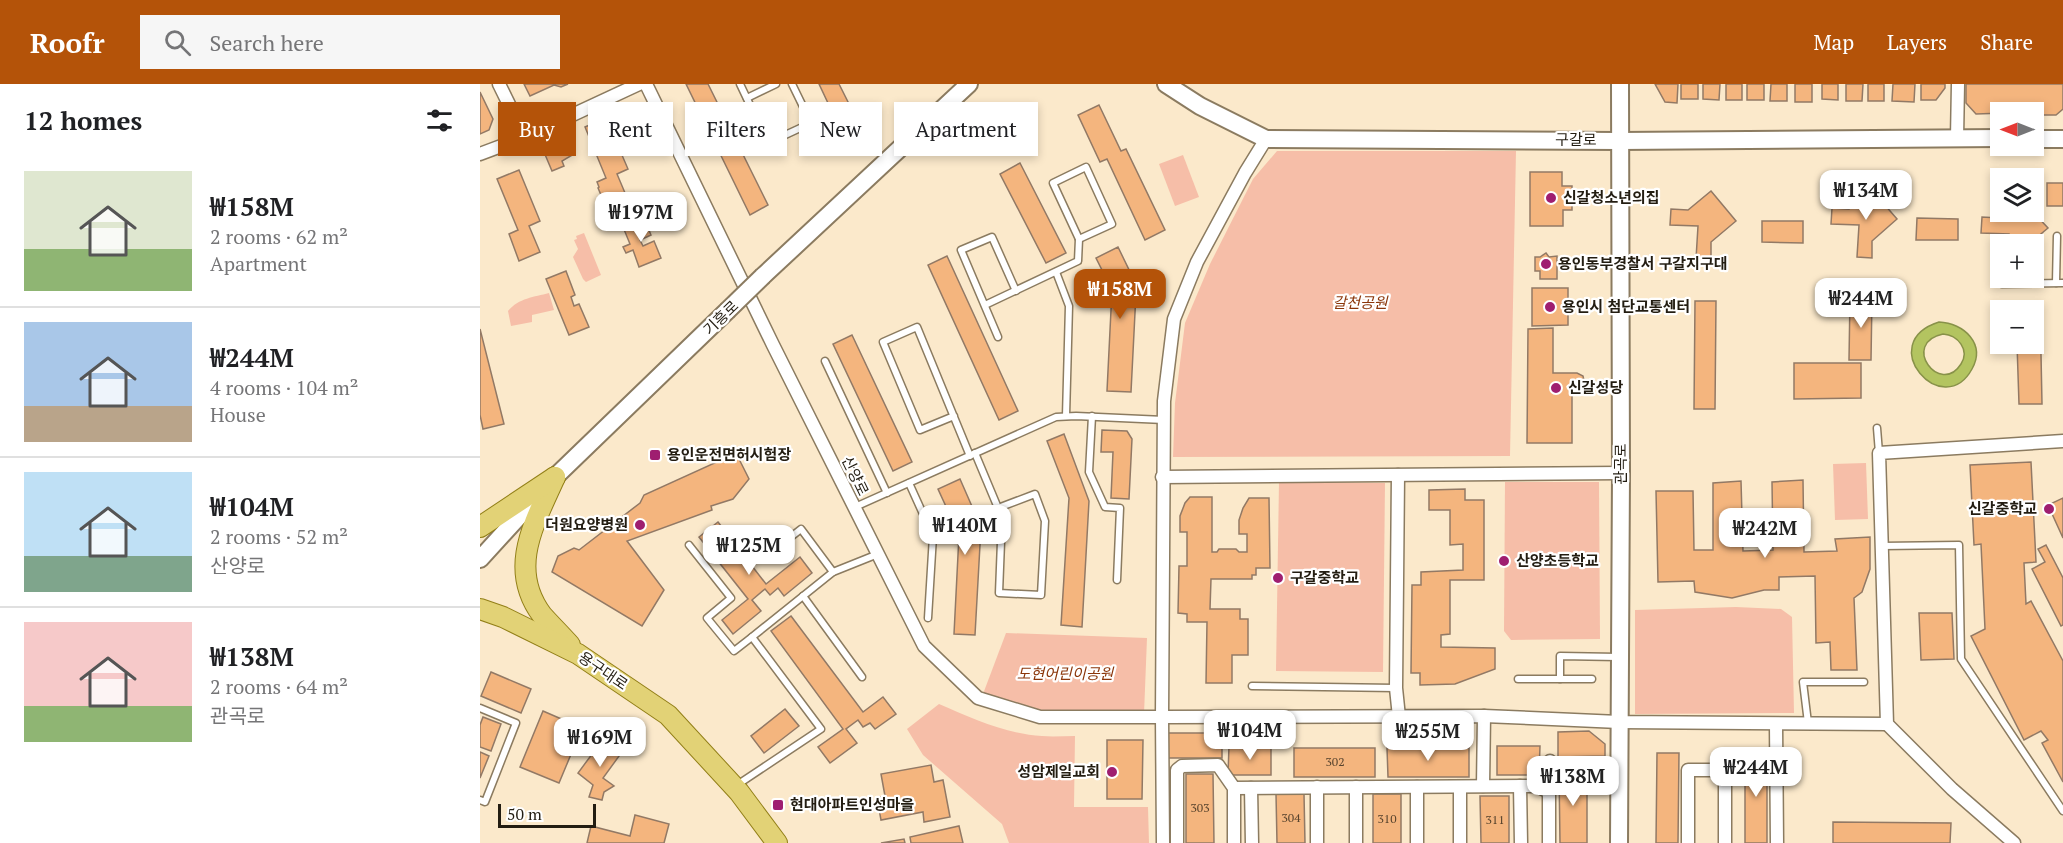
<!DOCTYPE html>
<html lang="en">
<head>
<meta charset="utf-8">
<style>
	body { margin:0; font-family:"PT Serif","Noto Sans KR",serif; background:#f6f6f6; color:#202124; height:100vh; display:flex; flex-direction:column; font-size:22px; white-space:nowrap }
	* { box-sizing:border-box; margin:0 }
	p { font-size:20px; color:#757577 }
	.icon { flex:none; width:33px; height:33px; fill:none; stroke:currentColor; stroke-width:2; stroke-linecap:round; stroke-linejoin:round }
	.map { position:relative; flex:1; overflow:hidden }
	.sheet { display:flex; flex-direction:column; background:#fff; width:480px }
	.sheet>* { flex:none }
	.top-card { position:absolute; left:18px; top:18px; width:570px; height:54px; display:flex; gap:12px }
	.needle { width:39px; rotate:270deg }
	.tools { position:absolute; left:1510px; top:18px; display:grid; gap:12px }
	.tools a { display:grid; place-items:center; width:54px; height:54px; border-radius:0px; background:#fff; box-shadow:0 3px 9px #0003; font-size:30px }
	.scale { position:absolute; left:18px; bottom:15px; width:98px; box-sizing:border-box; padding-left:6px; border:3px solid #231d12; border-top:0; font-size:16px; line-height:21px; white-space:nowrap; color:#231d12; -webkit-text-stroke:4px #fff; paint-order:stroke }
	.price { position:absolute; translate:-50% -51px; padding:0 14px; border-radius:12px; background:#fff; color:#222; font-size:20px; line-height:39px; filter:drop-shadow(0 2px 3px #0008) }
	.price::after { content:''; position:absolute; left:50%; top:36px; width:18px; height:14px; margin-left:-9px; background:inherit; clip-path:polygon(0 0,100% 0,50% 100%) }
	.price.on { background:#b45309; color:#fff }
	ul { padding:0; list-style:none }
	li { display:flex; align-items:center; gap:18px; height:150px; padding:0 24px }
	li+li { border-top:2px solid #e0e0e0 }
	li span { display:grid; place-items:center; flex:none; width:168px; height:120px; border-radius:0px; color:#555 }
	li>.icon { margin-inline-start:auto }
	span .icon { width:72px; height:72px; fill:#fffc; stroke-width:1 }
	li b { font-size:26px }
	h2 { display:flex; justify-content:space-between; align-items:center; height:72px; padding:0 24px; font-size:26px }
	.chip { padding:0 21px; border-radius:0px; background:#fff; box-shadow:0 3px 9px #0003; font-size:21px; line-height:54px }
	.chip.on { background:#b45309; color:#fff }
	header { display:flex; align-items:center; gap:36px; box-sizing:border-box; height:84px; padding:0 30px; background:#b45309; color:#fff }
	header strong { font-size:28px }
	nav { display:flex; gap:33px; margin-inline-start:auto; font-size:21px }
	.search { width:420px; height:54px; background:#f6f6f6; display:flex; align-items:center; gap:15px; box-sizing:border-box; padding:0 21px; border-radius:0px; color:#757577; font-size:22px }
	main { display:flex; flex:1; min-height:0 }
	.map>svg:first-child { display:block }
</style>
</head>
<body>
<header>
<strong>Roofr</strong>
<div class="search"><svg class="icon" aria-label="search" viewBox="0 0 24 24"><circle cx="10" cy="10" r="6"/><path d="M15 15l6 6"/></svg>Search here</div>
<nav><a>Map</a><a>Layers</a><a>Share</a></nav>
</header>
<main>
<section class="sheet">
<h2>12 homes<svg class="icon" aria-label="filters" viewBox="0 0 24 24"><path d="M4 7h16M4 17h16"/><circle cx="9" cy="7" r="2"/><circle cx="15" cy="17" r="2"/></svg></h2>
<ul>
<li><span style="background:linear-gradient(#dfe7d0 65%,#8fb573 0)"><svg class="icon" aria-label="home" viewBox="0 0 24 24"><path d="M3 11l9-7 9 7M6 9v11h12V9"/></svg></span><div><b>₩158M</b><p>2 rooms · 62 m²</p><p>Apartment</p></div></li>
<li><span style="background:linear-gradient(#a9c7e8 70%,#b9a48a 0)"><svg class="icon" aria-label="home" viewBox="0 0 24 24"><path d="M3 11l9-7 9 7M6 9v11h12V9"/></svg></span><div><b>₩244M</b><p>4 rooms · 104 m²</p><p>House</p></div></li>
<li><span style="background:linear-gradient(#bfe0f5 70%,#7fa58c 0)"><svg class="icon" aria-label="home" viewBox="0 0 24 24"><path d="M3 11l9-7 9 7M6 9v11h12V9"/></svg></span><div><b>₩104M</b><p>2 rooms · 52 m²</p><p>산양로</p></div></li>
<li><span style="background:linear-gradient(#f6c9c9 70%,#8fb573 0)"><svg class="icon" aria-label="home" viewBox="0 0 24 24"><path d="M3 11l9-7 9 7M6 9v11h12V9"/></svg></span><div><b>₩138M</b><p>2 rooms · 64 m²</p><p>관곡로</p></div></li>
</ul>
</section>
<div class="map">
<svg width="1583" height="759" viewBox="0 0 1583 759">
	<rect width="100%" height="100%" fill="#fbe9cb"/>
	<!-- green -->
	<g fill="#f6bea8">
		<path d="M797,67H1036L1030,372L693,373L695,319L705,239L730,180L773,95Z"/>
		<path d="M703,71L719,113L695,122L679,80Z"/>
		<path d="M104,149L121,191L106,198L103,195L93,173L98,165L94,156L97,155L96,152Z"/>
		<path d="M69,209L74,226L52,231V238L31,242L28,227C39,214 54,213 69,209Z"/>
		<path d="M1386,379L1388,435L1355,436L1353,380Z"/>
		<path d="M799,398L905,399L903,588L796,587Z"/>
		<path d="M1025,398H1119L1120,555L1031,556L1024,547Z"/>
		<path d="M1256,523L1301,525L1312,533L1314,629L1155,630V526Z"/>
		<path d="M526,549L667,554L664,630L560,627L503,610Z"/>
		<path d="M459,620C491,634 526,650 562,652C573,653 584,652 595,652L594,723H668L669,759H529L522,740L443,671L427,645Z"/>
	</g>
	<!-- water -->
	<path fill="#b3c460" stroke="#889249" stroke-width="1.5" fill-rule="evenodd" d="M1459,238C1484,239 1506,260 1492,285C1463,338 1393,259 1459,238ZM1463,250C1478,251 1490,266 1481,280C1460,313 1420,259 1463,250Z"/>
	<!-- building -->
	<g fill="#f4b57e" stroke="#927965" stroke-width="1.5">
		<path d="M44,0H88L81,3L74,1L50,12Z"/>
		<path d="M206,0H228L288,121L270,131Z"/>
		<path d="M339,0H359L373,28L356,36Z"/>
		<path d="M1175,0H1198L1197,19L1185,18Z"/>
		<rect x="1201" y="0" width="17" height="15"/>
		<path d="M1223,0H1240L1239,16L1223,15Z"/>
		<rect x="1246" y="0" width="16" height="16"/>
		<rect x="1267" y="0" width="17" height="16"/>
		<path d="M1291,0H1307V17H1290Z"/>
		<rect x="1315" y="0" width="17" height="18"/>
		<path d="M1342,0H1358V16L1342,15Z"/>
		<path d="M1366,0H1383L1382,17H1366Z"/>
		<rect x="1388" y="0" width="16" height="17"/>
		<path d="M1413,0H1435L1434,18L1412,17Z"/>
		<path d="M1441,0H1465V4L1456,16H1441Z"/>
		<path d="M1486,0H1583V25L1576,31H1554V28L1496,30L1486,19Z"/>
		<path d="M0,8L13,35L9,46L0,50Z"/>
		<path d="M619,21L641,67L646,65L685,146L665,156L627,75L620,78L598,31Z"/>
		<path d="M126,34L148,85L137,90L148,116L127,125L118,104L119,103L117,98L126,94L105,43Z"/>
		<path d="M81,46L94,70L82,77L84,82L72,87L61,61L69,58L67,54Z"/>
		<path d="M540,79L586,169L566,179L520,90Z"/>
		<path d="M39,86L60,137L49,142L60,168L39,177L29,150L38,146L17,95Z"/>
		<path d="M1050,88H1082V102H1092V126H1083V142H1050Z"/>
		<rect x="1567" y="99" width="16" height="23"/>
		<path d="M1391,105L1417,135L1392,157V174L1377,173L1379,141L1351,140L1352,124L1369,125Z"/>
		<path d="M1231,107L1256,137L1231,158V175H1216L1218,142L1190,141L1191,125L1208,126Z"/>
		<path d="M1527,128H1553L1568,144L1549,160H1529V150L1501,149L1502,133L1520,134Z"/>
		<path d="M164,134L171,151L160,156L163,162L174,157L181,174L159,183L153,166L146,169L143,163L150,160L143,143Z"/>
		<path d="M1437,134L1478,135V156H1436Z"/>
		<path d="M1282,137H1323V159L1282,158Z"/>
		<path d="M638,163L653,194L656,209L651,308L627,307L632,206L616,174Z"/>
		<path d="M1066,169L1069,173L1077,172V195H1060V187H1055V173H1060Z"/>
		<path d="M467,172L538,327L519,336L448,181Z"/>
		<path d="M86,187L95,211L91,213L94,222L99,220L109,243L89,251L66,195Z"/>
		<path d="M1052,204H1088V241L1052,242Z"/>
		<path d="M1370,214H1392L1391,276H1369Z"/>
		<path d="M1215,217H1236L1235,325H1214Z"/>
		<path d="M1560,221L1562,320H1539L1537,260H1554V226H1537V222Z"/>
		<path d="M1073,244V289H1097L1103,292L1105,301L1103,307L1099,310L1092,311V359H1047L1048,245Z"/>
		<path d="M0,245L24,340L3,345L0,331Z"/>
		<path d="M372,251L432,378L413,387L353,260Z"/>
		<path d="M1314,279H1381V314L1314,315Z"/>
		<path d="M622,346L647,347L652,355L649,415L631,414L633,368H621Z"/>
		<path d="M584,350L609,417L602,543L581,541L589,414L567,357Z"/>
		<path d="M252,371L258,373L269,395L253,415L231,422L232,426L147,457L184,506L162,542L72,488L78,472L94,464L99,466L160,419L164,411Z"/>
		<path d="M1551,378L1556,478L1544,479L1546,520L1551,517L1583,577V698L1562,659L1568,656L1561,647L1544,656L1491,552L1505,545L1501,460L1494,461L1490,381Z"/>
		<path d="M480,395L501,443L495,551L474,550L479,451L458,405Z"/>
		<path d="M1323,396L1324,468L1357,467L1355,455L1390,453V485L1382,508L1374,514L1377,586H1351L1350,558L1336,559L1335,492L1299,493V506H1284L1252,514L1215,508L1214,497L1178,498L1176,407H1213L1214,466H1233V399L1261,397L1263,467L1293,466L1292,398Z"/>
		<path d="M985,405V416H1004V496H970V550L961,551V563L1015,564V585L975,600L940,601V589H931L932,501H941V488L983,486V460L970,461V426H949V406Z"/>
		<path d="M710,413H732V468H737L739,465H756L759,468H767V450H759V436L763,424L769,414H789L790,484H776V491H772V495H731L730,525H760V535H768V571H752V599H726L727,538H707V530L698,529L699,482H707V448H700V432L705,419Z"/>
		<path d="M1583,414V454L1568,421Z"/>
		<path d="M238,438L286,500L320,473L332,489L304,512L298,504L290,511L285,505L272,516L281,527L253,550L242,536L268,515L219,453Z"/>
		<path d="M1566,461L1583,494V541L1581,542L1552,485L1565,478L1558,465Z"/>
		<path d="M1439,529H1472L1474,575L1441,576Z"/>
		<path d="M311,532L383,628L403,613L416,630L395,645L390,639L383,643L378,636L366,645L377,659L350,679L338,663L363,645L291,547Z"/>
		<path d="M11,588L51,605L41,629L1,612Z"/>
		<path d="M305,625L319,642L284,669L271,652Z"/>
		<path d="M63,627L102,644L79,699L40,683Z"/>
		<path d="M3,633L21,640L11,667L0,663V641Z"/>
		<path d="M1109,647L1125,660V672L1078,673V648Z"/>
		<rect x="688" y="649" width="54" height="25"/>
		<path d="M124,654L142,668L123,694L134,702L124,708L122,716L109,713L113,701L98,689Z"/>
		<path d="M627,656H663L662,715H627Z"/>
		<path d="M749,662H791V691H748Z"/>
		<path d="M1017,662H1060L1059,691H1017Z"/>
		<rect x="814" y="664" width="81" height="29"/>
		<path d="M907,664H989V693H908Z"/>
		<path d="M0,668L9,672L0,694Z"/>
		<path d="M1177,669H1199L1198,759H1176Z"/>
		<rect x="1265" y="669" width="22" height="90"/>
		<path d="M451,681L454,698L463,696L470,733L444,738L443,728L401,736L397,714L405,712L401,690Z"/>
		<path d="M1079,687H1107V759H1080Z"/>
		<path d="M706,690H733L734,759H706Z"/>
		<path d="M796,710H824L825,759H797Z"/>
		<rect x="893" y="710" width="28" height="49"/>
		<path d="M1000,712H1029V759H1001Z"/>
		<path d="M155,731L189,740L184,759H107L111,742L150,752Z"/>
		<path d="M1353,738L1471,739L1470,759H1353Z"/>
		<path d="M479,742L483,759H431L430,753Z"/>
		<path d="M424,755L425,759H401Z"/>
	</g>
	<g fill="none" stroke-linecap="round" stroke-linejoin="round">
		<!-- lane casing -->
		<g stroke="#8b7b60" stroke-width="9">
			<g id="lane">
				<path d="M260,0L288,59L331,39L312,0"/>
				<path d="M267,14L296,0"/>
				<path d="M606,83L632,140L599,155L573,99Z"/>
				<path d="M576,188L589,222L586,332"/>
				<path d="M1576,199L1577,152"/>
				<path d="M1522,200L1583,199"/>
				<path d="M505,221L598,177L599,155"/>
				<path d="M518,253L481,166L512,153L536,207"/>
				<path d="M345,277L407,409"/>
				<path d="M474,332L440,346L403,258L437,243L490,372"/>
				<path d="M612,332L609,388L625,423L640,424L637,496"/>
				<path d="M1397,344L1399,369"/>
				<path d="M495,369L518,424L522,432L519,509L561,511L565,437L555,410L518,424"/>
				<path d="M429,399L453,452L448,534"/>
				<path d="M375,423L576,333L596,332L684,336"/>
				<path d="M209,461L251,514L227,534L254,567L272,553"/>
				<path d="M1402,462L1479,461L1481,575L1583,727"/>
				<path d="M288,471L321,445L353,488"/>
				<path d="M323,512L382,593"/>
				<path d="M1038,595H1112"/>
				<path d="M1080,595V572L1138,573"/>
				<path d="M772,602L916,604"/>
				<path d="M0,624L36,639L5,718L0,716"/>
				<path d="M1328,639L1323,598H1384"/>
				<path d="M257,701L341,645L272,553L353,488L398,470"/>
			</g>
		</g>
		<!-- street casing -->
		<g stroke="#8b7b60" stroke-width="15">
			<g id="street">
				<path d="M19,0L45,53"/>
				<path d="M166,0L293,261L444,562L498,614L560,633H682L683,759"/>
				<path d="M1477,54L1478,0"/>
				<path d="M786,55L765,89L717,178L694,235L684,317L682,633L1004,632L1139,638L1407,640"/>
				<path d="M0,70L45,53L159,0"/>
				<path d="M918,391L916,604L919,633"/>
				<path d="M682,393L1141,389"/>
				<path d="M1296,640L1297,759"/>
				<path d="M1003,702L1004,632"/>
				<path d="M1040,702L1041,759"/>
				<path d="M837,703V759"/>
				<path d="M876,703V759"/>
				<path d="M937,703V759"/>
				<path d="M980,703V759"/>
				<path d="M1060,703L1070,698V677"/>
				<path d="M754,704L1057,702L1069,708V759"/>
				<path d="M771,704L772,759"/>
				<path d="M697,759V686L702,682L738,681L754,704V759"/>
				<path d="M1208,759V686H1245V759"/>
				<path d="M1534,759L1472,705L1407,640L1399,369L1583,357"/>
			</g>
		</g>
		<!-- secondary casing -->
		<g stroke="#8b7b60" stroke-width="20">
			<g id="secondary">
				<path d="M686,0L720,22L786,55L1140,57L1521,54"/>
				<path d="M1554,55H1583"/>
				<path d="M283,192L489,0"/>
				<path d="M0,475L75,393L247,227"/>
				<path d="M1139,759L1141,389L1140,0"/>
			</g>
		</g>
		<!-- primary casing -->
		<g stroke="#927f17" stroke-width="22">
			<g id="primary">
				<path d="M75,393C55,438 27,484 62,531C71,541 81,551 90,561"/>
				<path d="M0,443L75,393"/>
				<path d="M0,525L23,533L98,570L188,631L259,708L297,759"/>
			</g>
		</g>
		<!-- lane -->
		<use href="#lane" stroke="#fff" stroke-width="6"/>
		<!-- street -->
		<use href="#street" stroke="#fff" stroke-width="12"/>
		<!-- secondary -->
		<use href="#secondary" stroke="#fff" stroke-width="16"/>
		<!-- primary -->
		<use href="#primary" stroke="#e2d276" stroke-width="20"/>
		<!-- secondary-bridge casing -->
		<g stroke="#8b7b60" stroke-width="20" stroke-linecap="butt">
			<path id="secondary-bridge" d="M247,227L283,192"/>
		</g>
		<!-- secondary-bridge -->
		<use href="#secondary-bridge" stroke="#fff" stroke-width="16"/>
	</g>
	<!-- markers -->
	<g fill="#9f1e70" stroke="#fff" stroke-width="2">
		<circle cx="1071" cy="114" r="6"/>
		<circle cx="1066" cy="180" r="6"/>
		<circle cx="1070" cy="223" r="6"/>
		<circle cx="1076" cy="304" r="6"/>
		<rect x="169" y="365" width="12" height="12" rx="3"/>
		<circle cx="1569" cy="425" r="6"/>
		<circle cx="160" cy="441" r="6"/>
		<circle cx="1024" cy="477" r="6"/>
		<circle cx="798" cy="494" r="6"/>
		<circle cx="632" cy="688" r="6"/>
		<rect x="292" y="715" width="12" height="12" rx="3"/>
	</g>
	<g text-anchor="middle" stroke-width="4.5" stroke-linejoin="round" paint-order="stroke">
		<!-- number labels -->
		<g font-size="12" fill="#57432d">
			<text x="855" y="682">302</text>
			<text x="720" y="728">303</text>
			<text x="811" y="738">304</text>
			<text x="907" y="739">310</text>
			<text x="1015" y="740">311</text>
		</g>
		<!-- street labels -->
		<g font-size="15" fill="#231d12" stroke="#fff">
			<text x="1096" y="61">구갈로</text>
			<text transform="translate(241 234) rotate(-44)" y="5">기흥로</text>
			<text transform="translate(1141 380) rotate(-90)" y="5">관곡로</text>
			<text transform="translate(375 392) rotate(64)" y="5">산양로</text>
			<text transform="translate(123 587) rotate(34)" y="5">용구대로</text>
		</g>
		<!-- poi labels -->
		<g font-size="15" font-weight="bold" fill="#231d12" stroke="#fff" text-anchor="start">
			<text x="1083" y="119">신갈청소년의집</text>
			<text x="1078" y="185">용인동부경찰서 구갈지구대</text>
			<text x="1082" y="228">용인시 첨단교통센터</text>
			<text x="1088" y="309">신갈성당</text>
			<text x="187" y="376">용인운전면허시험장</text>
			<text x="1557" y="430" text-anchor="end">신갈중학교</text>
			<text x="148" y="446" text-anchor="end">더원요양병원</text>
			<text x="1036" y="482">산양초등학교</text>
			<text x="810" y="499">구갈중학교</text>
			<text x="620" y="693" text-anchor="end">성암제일교회</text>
			<text x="310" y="726">현대아파트인성마을</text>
		</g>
		<!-- park labels -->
		<g font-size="15" font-style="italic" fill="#8b360a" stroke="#fff">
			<text x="880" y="224">갈천공원</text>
			<text x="585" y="595">도현어린이공원</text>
		</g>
	</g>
</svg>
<div class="tools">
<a><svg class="needle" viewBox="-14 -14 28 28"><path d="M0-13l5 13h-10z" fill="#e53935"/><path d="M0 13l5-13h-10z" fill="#757577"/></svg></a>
<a><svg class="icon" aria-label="layers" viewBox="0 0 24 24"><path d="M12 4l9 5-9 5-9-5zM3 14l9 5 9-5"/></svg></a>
<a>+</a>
<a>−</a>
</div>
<div class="scale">50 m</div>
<b class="price" style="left:1386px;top:137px">₩134M</b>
<b class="price" style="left:161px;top:159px">₩197M</b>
<b class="price on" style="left:640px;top:236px">₩158M</b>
<b class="price" style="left:1381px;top:245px">₩244M</b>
<b class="price" style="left:485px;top:472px">₩140M</b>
<b class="price" style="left:1285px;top:475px">₩242M</b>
<b class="price" style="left:269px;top:492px">₩125M</b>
<b class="price" style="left:770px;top:677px">₩104M</b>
<b class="price" style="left:948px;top:678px">₩255M</b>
<b class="price" style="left:120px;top:684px">₩169M</b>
<b class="price" style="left:1276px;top:714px">₩244M</b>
<b class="price" style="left:1093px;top:723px">₩138M</b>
<div class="top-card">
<a class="chip on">Buy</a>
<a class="chip">Rent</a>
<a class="chip">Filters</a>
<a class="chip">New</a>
<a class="chip">Apartment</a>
</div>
</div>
</main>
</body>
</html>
